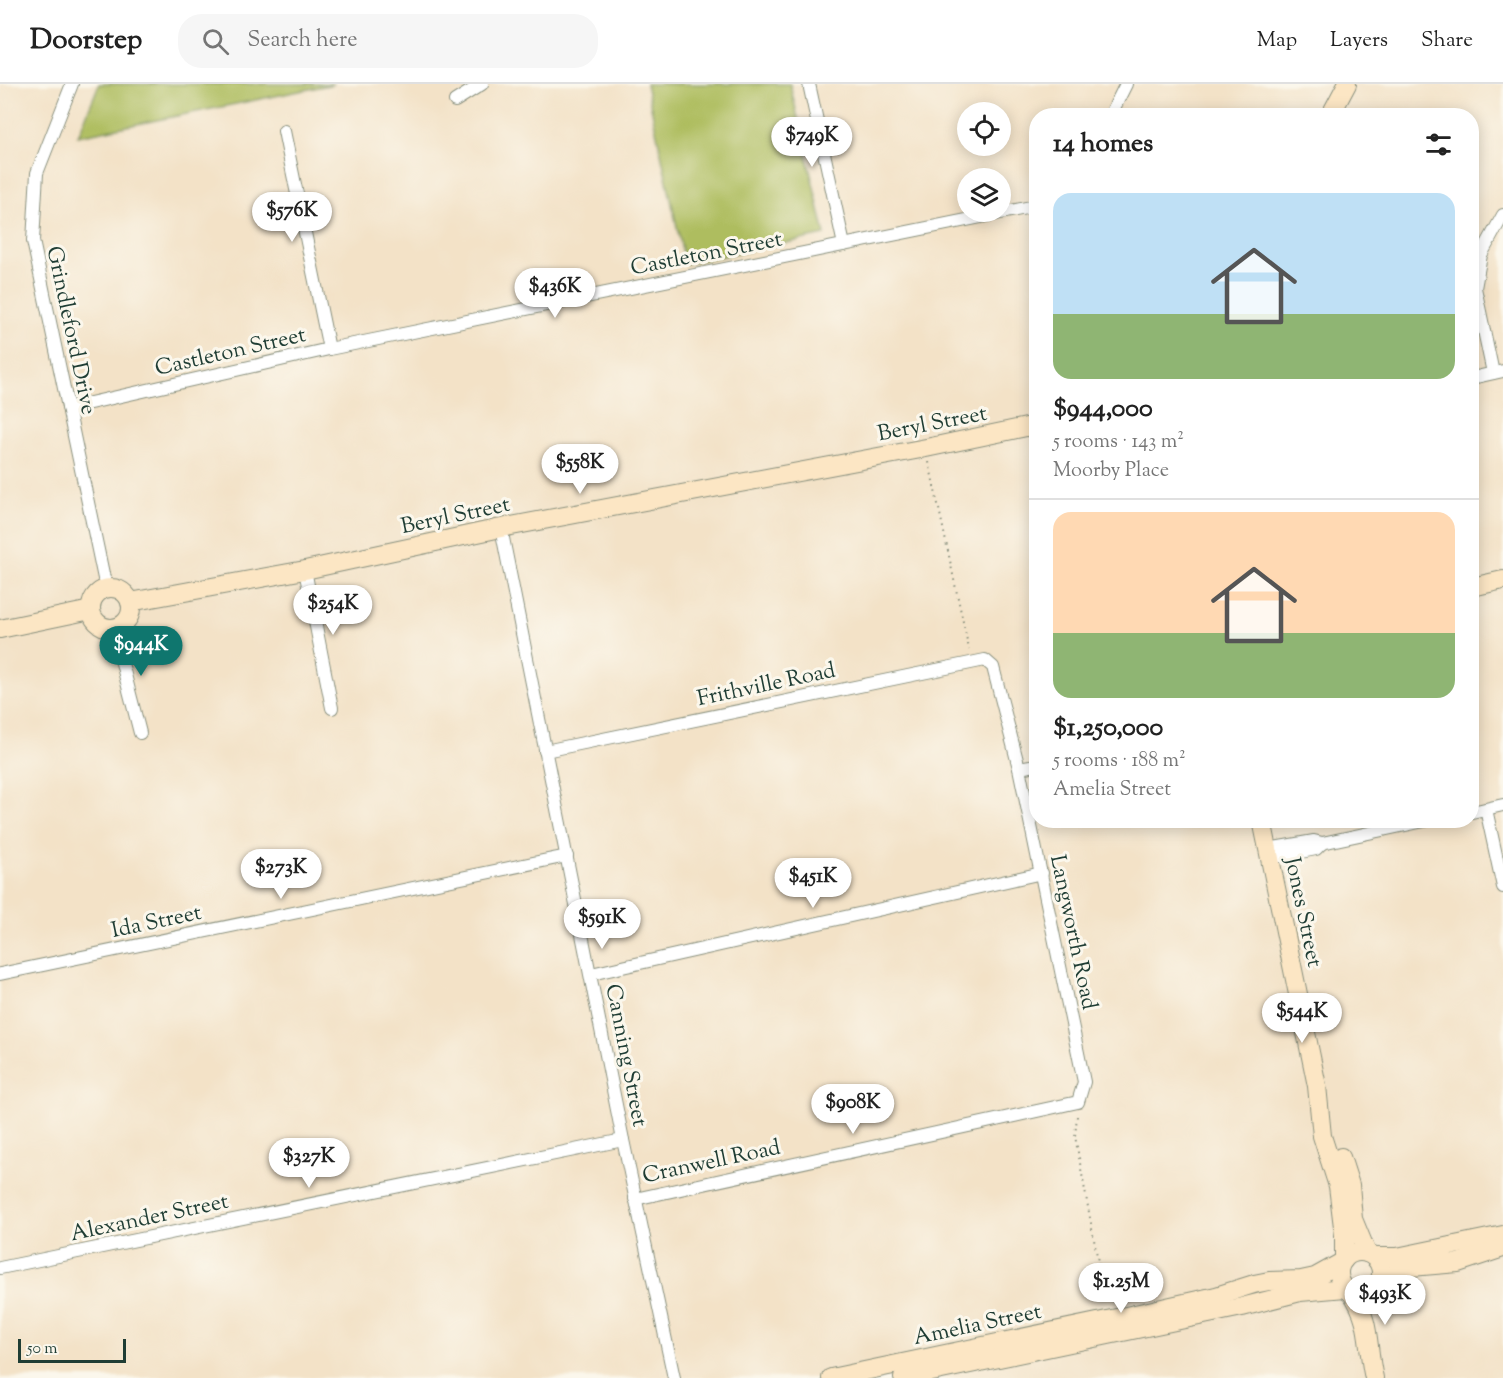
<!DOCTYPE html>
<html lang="en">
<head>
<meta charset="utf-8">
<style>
	body { margin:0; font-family:"Sorts Mill Goudy",serif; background:#f6f6f6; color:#222; height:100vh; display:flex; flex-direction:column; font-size:22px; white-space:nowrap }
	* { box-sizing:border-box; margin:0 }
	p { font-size:20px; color:#767676 }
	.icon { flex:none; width:33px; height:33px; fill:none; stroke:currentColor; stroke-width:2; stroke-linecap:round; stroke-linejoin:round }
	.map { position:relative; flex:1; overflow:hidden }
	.sheet { position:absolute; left:1029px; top:24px; width:450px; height:720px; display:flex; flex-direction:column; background:#fff; border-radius:24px; box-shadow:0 3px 15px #0003 }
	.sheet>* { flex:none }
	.tools { position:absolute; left:957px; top:18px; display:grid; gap:12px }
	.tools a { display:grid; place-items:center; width:54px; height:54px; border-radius:50%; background:#fff; box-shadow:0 3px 15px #0003; font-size:30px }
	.scale { position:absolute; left:18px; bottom:15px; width:108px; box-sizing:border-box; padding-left:6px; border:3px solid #1f3d34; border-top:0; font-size:16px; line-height:21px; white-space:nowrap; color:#1f3d34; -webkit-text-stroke:4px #fbf7ec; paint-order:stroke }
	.price { position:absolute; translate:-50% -51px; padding:0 14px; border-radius:21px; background:#fff; color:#222; font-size:20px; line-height:39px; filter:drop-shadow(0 2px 3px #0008) }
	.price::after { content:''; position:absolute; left:50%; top:36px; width:18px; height:14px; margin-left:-9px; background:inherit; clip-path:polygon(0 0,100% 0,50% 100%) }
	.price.selected { background:#0f766e; color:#fff }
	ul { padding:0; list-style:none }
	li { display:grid; align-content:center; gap:12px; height:318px; padding:0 24px }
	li+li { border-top:2px solid #e0e0e0 }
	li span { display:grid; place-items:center; height:186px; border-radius:18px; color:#555 }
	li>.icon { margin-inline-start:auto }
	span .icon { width:108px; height:108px; fill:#fffc; stroke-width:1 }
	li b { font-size:26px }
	h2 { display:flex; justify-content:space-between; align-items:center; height:72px; padding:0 24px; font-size:26px }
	header { display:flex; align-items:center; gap:36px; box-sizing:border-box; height:84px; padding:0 30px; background:#fff; border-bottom:2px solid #e0e0e0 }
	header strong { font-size:28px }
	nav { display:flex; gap:33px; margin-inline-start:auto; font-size:21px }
	.search { width:420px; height:54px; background:#f6f6f6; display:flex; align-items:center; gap:15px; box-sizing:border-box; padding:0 21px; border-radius:24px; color:#767676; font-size:22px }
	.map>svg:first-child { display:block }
</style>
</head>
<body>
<header>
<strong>Doorstep</strong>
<div class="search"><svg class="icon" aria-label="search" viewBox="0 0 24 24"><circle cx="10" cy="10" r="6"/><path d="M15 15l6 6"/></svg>Search here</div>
<nav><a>Map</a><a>Layers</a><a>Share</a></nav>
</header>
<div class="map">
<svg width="1503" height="1294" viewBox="0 0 1503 1294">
	<rect width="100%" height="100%" fill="#fbf7ec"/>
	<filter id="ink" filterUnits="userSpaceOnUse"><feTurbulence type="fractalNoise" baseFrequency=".0167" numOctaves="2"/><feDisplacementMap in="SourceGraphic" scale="12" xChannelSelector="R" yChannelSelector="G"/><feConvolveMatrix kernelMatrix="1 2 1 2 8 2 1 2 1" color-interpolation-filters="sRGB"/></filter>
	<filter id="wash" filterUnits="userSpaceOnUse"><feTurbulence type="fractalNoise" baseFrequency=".008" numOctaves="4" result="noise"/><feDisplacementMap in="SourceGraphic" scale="24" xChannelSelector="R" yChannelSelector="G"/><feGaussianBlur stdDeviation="1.35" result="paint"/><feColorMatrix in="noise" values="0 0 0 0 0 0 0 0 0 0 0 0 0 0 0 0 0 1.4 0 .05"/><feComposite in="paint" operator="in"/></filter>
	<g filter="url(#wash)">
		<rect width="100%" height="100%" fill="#f3e2c7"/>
		<!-- green -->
		<g fill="#aebd5f" stroke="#667d4a" stroke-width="1.5">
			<path d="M99,0H334L78,52Z"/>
			<path d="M646,0H790L825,151L685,180Z"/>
		</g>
	</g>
	<g filter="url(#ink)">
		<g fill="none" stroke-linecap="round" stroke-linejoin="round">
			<!-- street casing -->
			<g stroke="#89907e" stroke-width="14">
				<g id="street">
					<path d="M72,0L37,89L33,157L106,504"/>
					<path d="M809,0L844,161"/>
					<path d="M455,17L482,0"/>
					<path d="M1110,32L1126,0"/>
					<path d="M284,47L329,265"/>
					<path d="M1493,289L1475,204L1481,171L1503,131"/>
					<path d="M1472,294L1503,287"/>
					<path d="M68,324L329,265L1036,122"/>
					<path d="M501,444L623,1056L674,1294"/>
					<path d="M305,486L332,624"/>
					<path d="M113,544L140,649"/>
					<path d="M545,667L985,576L993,583L1019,684L1084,998L1078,1018L635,1115"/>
					<path d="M1019,684L1036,681"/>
					<path d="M1486,725L1503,803"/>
					<path d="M1472,728L1503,721"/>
					<path d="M1268,765L1314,757L1322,759L1429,736"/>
					<path d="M1270,774L1316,765L1322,759"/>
					<path d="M0,890L567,772"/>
					<path d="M591,890L1042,789"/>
					<path d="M0,1184L623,1056"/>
				</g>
			</g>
			<!-- secondary casing -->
			<g stroke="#89907e" stroke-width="20">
				<g id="secondary">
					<path d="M1330,32L1347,0"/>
					<path d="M1472,503L1503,496"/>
					<circle cx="111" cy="524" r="20"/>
					<path d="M130,518L305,486L501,444L926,364L1036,341"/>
					<path d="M0,545L91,526"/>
					<path d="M1262,736L1317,1002L1322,1052L1338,1102L1344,1151V1176"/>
					<path d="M1341,1073L1350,1101L1353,1135L1367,1169"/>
					<circle cx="1360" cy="1189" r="21"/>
					<path d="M1374,1173H1397L1503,1151"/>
					<path d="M1381,1195L1411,1183L1458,1179L1503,1164"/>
					<path d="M1351,1208C1372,1239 1366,1260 1374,1294"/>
					<path d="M831,1294L1126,1232L1216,1212L1254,1200L1269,1197L1301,1196L1315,1193L1342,1178"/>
					<path d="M903,1294L1242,1223L1300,1208L1345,1204"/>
				</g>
			</g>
			<!-- path -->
			<g stroke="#89907e" stroke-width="2" stroke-dasharray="1.5 4.5" stroke-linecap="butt">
				<path d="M929,378L969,566"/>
				<path d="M1077,1032L1075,1052L1106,1221"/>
			</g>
			<!-- street -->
			<use href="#street" stroke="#fff" stroke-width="12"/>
			<!-- secondary -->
			<use href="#secondary" stroke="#fce6c4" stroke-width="18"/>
		</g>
	</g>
	<g text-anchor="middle" stroke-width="6" stroke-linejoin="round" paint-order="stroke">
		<!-- street labels -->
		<g font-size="22" fill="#1f3d34" stroke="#fbf7ec">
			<text transform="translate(706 168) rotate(-11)" y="8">Castleton Street</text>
			<text transform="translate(73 246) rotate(78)" y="8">Grindleford Drive</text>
			<text transform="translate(230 266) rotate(-13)" y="8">Castleton Street</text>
			<text transform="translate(932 338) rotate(-11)" y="8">Beryl Street</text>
			<text transform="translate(455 430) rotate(-12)" y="8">Beryl Street</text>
			<text transform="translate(766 599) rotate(-12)" y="8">Frithville Road</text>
			<text transform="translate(1305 828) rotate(78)" y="8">Jones Street</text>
			<text transform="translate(156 836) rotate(-12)" y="8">Ida Street</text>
			<text transform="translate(1075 848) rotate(78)" y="8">Langworth Road</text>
			<text transform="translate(628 971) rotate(79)" y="8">Canning Street</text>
			<text transform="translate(711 1076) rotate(-12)" y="8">Cranwell Road</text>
			<text transform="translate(149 1132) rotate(-12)" y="8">Alexander Street</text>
			<text transform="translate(977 1239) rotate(-12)" y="8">Amelia Street</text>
		</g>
	</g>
</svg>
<div class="tools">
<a><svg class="icon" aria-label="locate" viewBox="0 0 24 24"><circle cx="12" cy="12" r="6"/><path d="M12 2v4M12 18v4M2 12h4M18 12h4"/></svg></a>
<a><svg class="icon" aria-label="layers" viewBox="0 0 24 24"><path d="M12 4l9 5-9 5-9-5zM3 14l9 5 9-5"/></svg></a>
</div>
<div class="scale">50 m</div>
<b class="price" style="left:812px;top:84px">$749K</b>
<b class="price" style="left:292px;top:159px">$576K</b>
<b class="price" style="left:555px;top:235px">$436K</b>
<b class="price" style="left:580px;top:411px">$558K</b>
<b class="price" style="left:333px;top:552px">$254K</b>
<b class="price selected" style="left:141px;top:593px">$944K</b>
<b class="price" style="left:281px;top:816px">$273K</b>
<b class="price" style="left:813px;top:825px">$451K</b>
<b class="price" style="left:602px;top:866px">$591K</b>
<b class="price" style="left:1302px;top:960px">$544K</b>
<b class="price" style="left:853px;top:1051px">$908K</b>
<b class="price" style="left:309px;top:1105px">$327K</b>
<b class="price" style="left:1121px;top:1230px">$1.25M</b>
<b class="price" style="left:1385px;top:1242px">$493K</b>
<section class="sheet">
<h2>14 homes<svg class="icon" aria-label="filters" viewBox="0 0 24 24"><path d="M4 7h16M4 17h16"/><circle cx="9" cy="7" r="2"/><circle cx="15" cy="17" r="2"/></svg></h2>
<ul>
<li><span style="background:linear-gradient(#bfe0f5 65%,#8fb573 0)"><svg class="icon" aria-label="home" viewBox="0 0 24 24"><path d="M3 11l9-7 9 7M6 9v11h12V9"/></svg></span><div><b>$944,000</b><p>5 rooms · 143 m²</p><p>Moorby Place</p></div></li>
<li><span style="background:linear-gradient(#ffd9b3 65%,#8fb573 0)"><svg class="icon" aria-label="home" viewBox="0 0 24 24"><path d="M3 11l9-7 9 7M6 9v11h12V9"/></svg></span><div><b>$1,250,000</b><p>5 rooms · 188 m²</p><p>Amelia Street</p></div></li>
</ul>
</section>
</div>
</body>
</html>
